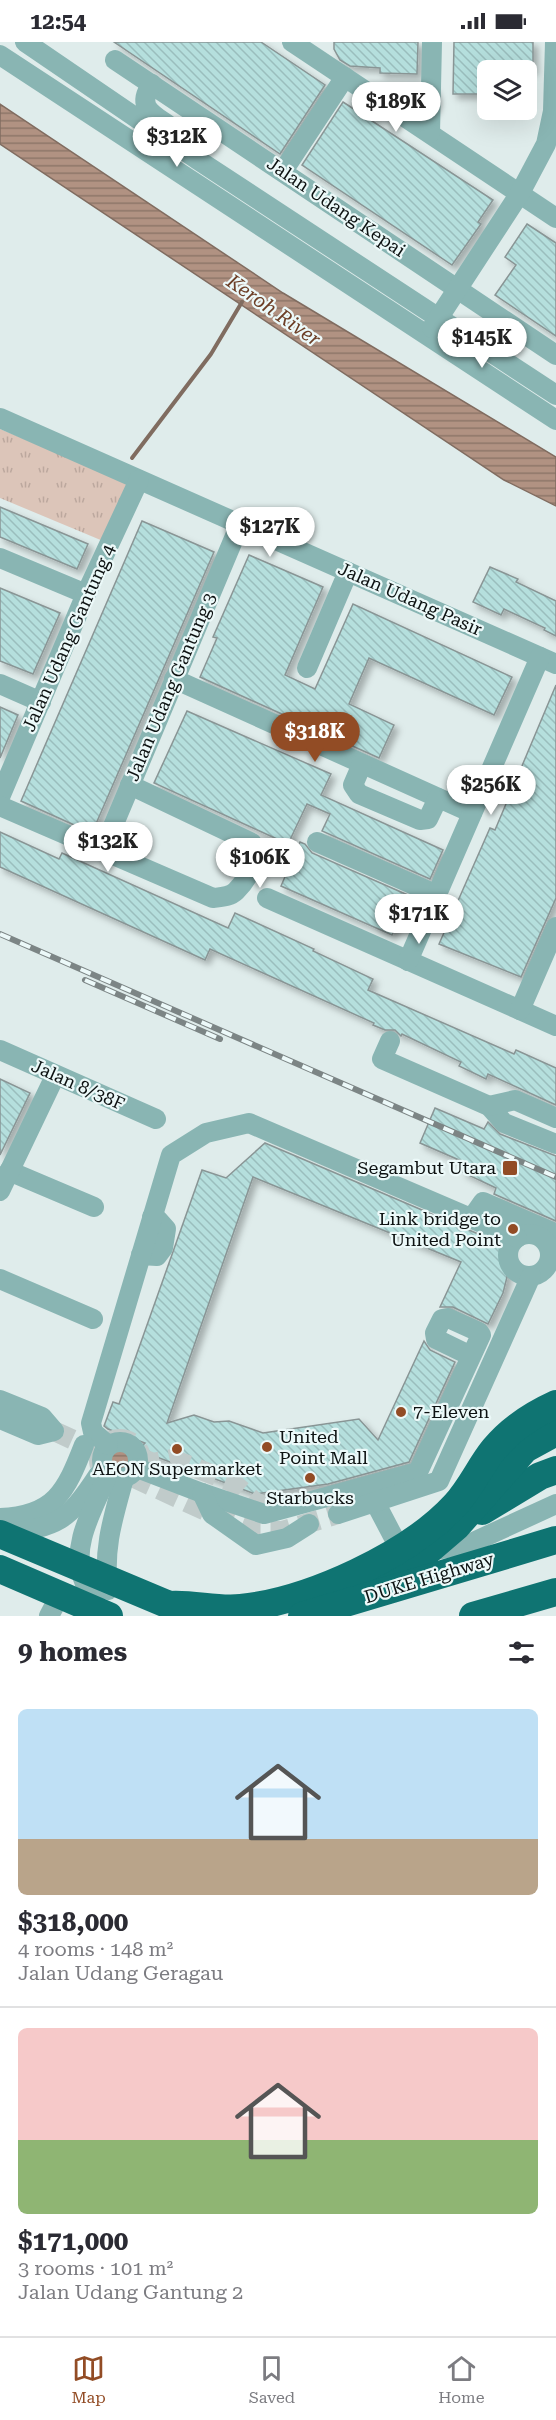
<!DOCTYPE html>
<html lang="en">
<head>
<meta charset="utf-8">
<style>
	body { margin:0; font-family:"Roboto Serif",serif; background:#f7f7f7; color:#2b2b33; height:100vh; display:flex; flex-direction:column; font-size:22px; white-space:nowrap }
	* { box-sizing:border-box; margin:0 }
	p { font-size:20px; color:#7c7c81 }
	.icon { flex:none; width:33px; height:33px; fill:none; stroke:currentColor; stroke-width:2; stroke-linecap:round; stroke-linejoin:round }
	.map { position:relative; height:1574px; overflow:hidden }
	.details { display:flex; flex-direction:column; background:#fff; flex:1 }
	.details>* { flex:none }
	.buttons { position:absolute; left:477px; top:18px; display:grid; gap:12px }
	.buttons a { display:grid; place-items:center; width:60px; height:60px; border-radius:9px; background:#fff; box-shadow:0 6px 24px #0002; font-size:30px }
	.price { position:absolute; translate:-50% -51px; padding:0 14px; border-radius:21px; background:#fff; color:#222; font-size:20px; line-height:39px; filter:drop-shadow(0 2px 3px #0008) }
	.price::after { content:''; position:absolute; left:50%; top:36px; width:18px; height:14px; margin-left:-9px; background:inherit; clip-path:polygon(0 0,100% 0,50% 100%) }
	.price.selected { background:#924c25; color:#fff }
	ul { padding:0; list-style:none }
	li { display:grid; align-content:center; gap:12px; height:318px; padding:0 18px }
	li+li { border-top:2px solid #e1e1e2 }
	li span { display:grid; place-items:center; height:186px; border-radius:9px; color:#555 }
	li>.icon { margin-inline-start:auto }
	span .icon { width:108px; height:108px; fill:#fffc; stroke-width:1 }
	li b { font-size:26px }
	h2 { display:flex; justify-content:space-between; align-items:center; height:72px; padding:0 18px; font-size:26px }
	.status { display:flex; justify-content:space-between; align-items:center; height:42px; padding:0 30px; background:#fff; direction:ltr }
	.status svg { height:16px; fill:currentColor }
	.tab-bar { display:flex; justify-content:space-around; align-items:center; height:84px; border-top:2px solid #e1e1e2; background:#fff; font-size:16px; color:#7c7c81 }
	.tab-bar a { display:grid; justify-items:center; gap:3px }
	.tab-bar .selected { color:#924c25 }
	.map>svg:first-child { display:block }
</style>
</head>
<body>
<div class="status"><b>12:54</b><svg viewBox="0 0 49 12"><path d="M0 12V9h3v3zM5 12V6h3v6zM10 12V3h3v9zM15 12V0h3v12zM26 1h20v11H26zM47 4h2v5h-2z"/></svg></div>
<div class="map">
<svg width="556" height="1574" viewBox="0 0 556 1574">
	<defs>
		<pattern id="park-tufts" width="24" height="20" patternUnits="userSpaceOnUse" patternTransform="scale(1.5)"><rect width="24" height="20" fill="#dcc5b9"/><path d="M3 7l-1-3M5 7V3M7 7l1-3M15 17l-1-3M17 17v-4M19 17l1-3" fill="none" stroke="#bca89e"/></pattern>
		<pattern id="water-rules" width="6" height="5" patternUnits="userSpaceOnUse" patternTransform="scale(1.5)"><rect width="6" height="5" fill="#b19282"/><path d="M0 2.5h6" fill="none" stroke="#8e7669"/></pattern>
		<pattern id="building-back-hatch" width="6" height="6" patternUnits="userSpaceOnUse" patternTransform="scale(1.5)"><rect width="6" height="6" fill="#b5dfdd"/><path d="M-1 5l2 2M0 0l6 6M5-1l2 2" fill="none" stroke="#9abebd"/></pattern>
		<filter id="shadow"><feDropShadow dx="4.5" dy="4.5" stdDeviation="3" flood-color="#0004"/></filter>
	</defs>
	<rect width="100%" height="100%" fill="#dfeceb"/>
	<!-- park -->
	<path fill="url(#park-tufts)" d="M0,387L128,440L103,499L0,456Z"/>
	<!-- water -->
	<g fill="url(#water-rules)" stroke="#806c60" stroke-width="1.5">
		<path d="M0,62L283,251L556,415V464L504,438L0,102Z"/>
		<circle cx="121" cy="1415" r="11"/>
	</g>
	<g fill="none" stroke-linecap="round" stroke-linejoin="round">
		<!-- stream -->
		<path stroke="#806c60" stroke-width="4" d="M132,416L211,312L242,260"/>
	</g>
	<!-- building -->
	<g fill="url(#building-back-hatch)" stroke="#899595" stroke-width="1.5" filter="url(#shadow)">
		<path d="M114,0H261L325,43L280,112Z"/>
		<path d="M334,0H418L417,32L380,31V26L350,24L340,18L334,7Z"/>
		<path d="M454,0H533V28H488V52H453Z"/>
		<path d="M343,60L493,158L478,180L481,182L452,223L302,123Z"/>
		<path d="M527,182L556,201V294L495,253L516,223L505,215Z"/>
		<path d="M0,465L88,502L77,527L0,495Z"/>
		<path d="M142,479L214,510L92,791L21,759Z"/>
		<path d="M249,513L323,545L285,633L315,647L353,562L512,635L494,673L369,616L349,662L394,683L379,716L200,635L217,596L213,595Z"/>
		<path d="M490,525L518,537L516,540L556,559V594L544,588L545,586L504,567L501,573L473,560Z"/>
		<path d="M0,546L60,571L33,632L0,619Z"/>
		<path d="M556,643V856L521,935L439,902L490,786L495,788Z"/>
		<path d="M0,665L18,673L0,716Z"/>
		<path d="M187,669L331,732L321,753L443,808L430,837L322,789L330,772L307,762L288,802L154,741Z"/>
		<path d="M0,790L59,817L62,811L228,886L235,871L314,907L313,909L373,937L368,948L514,1012L516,1008L556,1026V1063L488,1032L486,1037L459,1024L461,1020L402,992L401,994L395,988H385L373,983L374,981L210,907L205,918L0,825Z"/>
		<path d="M300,800L305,802L312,811L410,854L392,893L281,844Z"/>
		<path d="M0,1037L30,1051L0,1113Z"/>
		<path d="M435,1066L484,1087L488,1080L500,1092L556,1114V1179L494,1152L496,1146L462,1130L466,1121L420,1101Z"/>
		<path d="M265,1101L511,1206L507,1216V1235L503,1251L488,1282L453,1265H440L461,1220L253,1135L167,1381L194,1373L214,1380L229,1379L263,1391L359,1377L378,1398L424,1299L430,1308L455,1320L409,1420L328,1442L255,1452L138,1408L145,1401L108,1387L104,1384L113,1360L119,1362L202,1128L226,1136Z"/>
	</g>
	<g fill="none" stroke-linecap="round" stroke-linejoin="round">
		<!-- minor-tunnel -->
		<g stroke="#c0cbca" stroke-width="20" stroke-dasharray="20 10" stroke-linecap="butt">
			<path d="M54,1389L98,1409"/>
			<circle cx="120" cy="1418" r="21"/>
			<path d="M141,1416L153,1421L172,1417L232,1440L255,1460L273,1468"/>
			<path d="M132,1435L230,1480L254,1489H282L338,1472"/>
		</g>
		<!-- minor -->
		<g stroke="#89b5b3" stroke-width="20">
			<path d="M25,0L198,118L556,353"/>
			<path d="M292,0L556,176"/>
			<path d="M0,13L556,378"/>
			<path d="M115,18L556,313"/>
			<path d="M152,42C136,64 151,71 168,83"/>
			<path d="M430,91L432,0"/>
			<path d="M283,129L345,35"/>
			<path d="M432,286L520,151L546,102L553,69L555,0"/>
			<path d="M0,376L556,622"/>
			<path d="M0,516L86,552"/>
			<path d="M307,626L348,530"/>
			<path d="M174,637L472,771"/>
			<path d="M0,642L41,660"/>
			<path d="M362,722L353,743L359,752L420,778L428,777L438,756"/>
			<path d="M0,755L86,552L139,438"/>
			<path d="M0,764L213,856C221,855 230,855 236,849C248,837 260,816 252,801L130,743"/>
			<path d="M317,800L437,853"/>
			<path d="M103,808L240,482"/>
			<path d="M267,856L556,984"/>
			<path d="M408,919L540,615"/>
			<path d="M520,968L556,885"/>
			<path d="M390,999L382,1017L489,1064L504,1081L556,1102"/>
			<path d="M0,1008L156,1077"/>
			<path d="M489,1064L515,1058L556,1076"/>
			<path d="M9,1129L94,1165"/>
			<path d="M0,1149L55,1034"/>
			<path d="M471,1177L483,1160L552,1190"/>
			<circle cx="529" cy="1213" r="21"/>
			<path d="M141,1213L157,1214L163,1206L166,1187L158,1178L152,1175"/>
			<path d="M0,1237L93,1277"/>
			<path d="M0,1358L42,1375L54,1389L38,1393L0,1377"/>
			<circle cx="120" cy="1418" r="18"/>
			<path d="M108,1403L93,1390L91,1381L171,1113L206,1091L249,1081L517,1196"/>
			<path d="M137,1426L202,1451L264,1472L418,1430L481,1293L479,1290L448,1276L442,1277L435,1291L436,1297L471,1314"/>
			<path d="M202,1451L212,1472L256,1503L287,1496L309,1482"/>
			<path d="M375,1460L405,1517"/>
			<path d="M338,1472L439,1439L531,1234"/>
			<path d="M0,1476C55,1474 66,1449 84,1403"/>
			<path d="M3,1493C59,1483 67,1481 99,1432"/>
			<path d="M431,1509L469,1502L556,1462"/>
			<path d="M108,1548C103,1506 113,1476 124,1436"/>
			<path d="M101,1572C96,1561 88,1551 84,1539C69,1504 95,1464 108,1432"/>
			<path d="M49,1574L58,1557"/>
		</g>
		<!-- highway -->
		<g stroke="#0f7472" stroke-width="28">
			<path d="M482,1469L540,1434L556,1428"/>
			<path d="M374,1549L401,1532L457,1484L525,1407L556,1390"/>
			<path d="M473,1574L556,1550"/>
		</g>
		<!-- rail casing -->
		<g stroke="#7c8585" stroke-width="6">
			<g id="rail">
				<path d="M0,892L556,1135"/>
				<path d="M85,938L220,997"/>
			</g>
		</g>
		<!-- rail -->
		<use href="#rail" stroke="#ecf9f9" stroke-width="4" stroke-dasharray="11" stroke-linecap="butt"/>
		<!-- highway-bridge -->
		<g stroke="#0f7472" stroke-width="28">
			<path d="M0,1492L169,1563C193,1561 217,1569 241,1566C309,1559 409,1513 455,1463C471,1446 480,1424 494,1407C511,1386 532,1373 556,1362"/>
			<path d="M0,1527L109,1574"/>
			<path d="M302,1574L556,1498"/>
		</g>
	</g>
	<!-- markers -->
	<g fill="#924c25" stroke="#ecf9f9" stroke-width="2">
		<rect x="502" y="1118" width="16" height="16" rx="3"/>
		<circle cx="513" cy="1187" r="6"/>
		<circle cx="401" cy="1370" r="6"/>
		<circle cx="267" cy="1405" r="6"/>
		<circle cx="177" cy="1407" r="6"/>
		<circle cx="310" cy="1436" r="6"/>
	</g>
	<g text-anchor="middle" stroke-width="4.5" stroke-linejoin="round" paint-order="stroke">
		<!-- street labels -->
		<g font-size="18" fill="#0d1212" stroke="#ecf9f9">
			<text transform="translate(336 165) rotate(34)" y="6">Jalan Udang Kepai</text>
			<text transform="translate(410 557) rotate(24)" y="6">Jalan Udang Pasir</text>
			<text transform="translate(69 596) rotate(-66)" y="6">Jalan Udang Gantung 4</text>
			<text transform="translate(171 645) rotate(-67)" y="6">Jalan Udang Gantung 3</text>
			<text transform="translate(78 1043) rotate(24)" y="6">Jalan 8/38F</text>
			<text transform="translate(429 1536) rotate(-17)" y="6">DUKE Highway</text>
		</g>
		<!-- poi labels -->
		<g font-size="18" fill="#0d1212" stroke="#ecf9f9" text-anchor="end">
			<text x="496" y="1132">Segambut Utara</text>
			<text x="501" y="1183">Link bridge to<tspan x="501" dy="21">United Point</tspan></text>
			<text x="413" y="1376" text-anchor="start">7-Eleven</text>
			<text x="279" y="1401" text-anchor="start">United<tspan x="279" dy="21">Point Mall</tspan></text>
			<text x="177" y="1433" text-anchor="middle">AEON Supermarket</text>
			<text x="310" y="1462" text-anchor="middle">Starbucks</text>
		</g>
		<!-- water labels -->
		<g font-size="20" font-style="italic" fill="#6d3f27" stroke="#ecf9f9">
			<text transform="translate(274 268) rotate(35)" y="7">Keroh River</text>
		</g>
	</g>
</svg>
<div class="buttons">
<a><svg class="icon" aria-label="layers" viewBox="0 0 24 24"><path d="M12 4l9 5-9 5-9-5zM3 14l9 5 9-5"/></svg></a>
</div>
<b class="price" style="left:396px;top:91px">$189K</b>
<b class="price" style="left:177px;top:126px">$312K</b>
<b class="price" style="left:482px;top:327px">$145K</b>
<b class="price" style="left:270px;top:516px">$127K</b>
<b class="price selected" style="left:315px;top:721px">$318K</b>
<b class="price" style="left:491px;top:774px">$256K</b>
<b class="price" style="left:108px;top:831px">$132K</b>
<b class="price" style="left:260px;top:847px">$106K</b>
<b class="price" style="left:419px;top:903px">$171K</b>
</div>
<section class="details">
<h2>9 homes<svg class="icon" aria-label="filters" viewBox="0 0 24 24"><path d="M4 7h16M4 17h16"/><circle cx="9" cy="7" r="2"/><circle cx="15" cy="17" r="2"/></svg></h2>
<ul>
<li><span style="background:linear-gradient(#bfe0f5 70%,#b9a48a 0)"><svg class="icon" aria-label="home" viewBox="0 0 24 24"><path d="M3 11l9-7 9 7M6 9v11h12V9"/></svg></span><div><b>$318,000</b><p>4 rooms · 148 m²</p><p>Jalan Udang Geragau</p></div></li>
<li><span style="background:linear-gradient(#f6c9c9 60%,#8fb573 0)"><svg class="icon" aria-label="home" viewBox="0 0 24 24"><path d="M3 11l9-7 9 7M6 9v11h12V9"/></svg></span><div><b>$171,000</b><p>3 rooms · 101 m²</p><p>Jalan Udang Gantung 2</p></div></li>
</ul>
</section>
<nav class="tab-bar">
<a class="selected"><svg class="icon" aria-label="map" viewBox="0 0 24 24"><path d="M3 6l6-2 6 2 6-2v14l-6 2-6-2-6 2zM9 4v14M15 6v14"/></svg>Map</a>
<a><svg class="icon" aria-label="saved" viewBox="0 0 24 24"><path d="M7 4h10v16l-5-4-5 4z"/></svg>Saved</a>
<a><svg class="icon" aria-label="home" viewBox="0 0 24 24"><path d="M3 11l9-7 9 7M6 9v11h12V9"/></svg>Home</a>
</nav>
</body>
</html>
